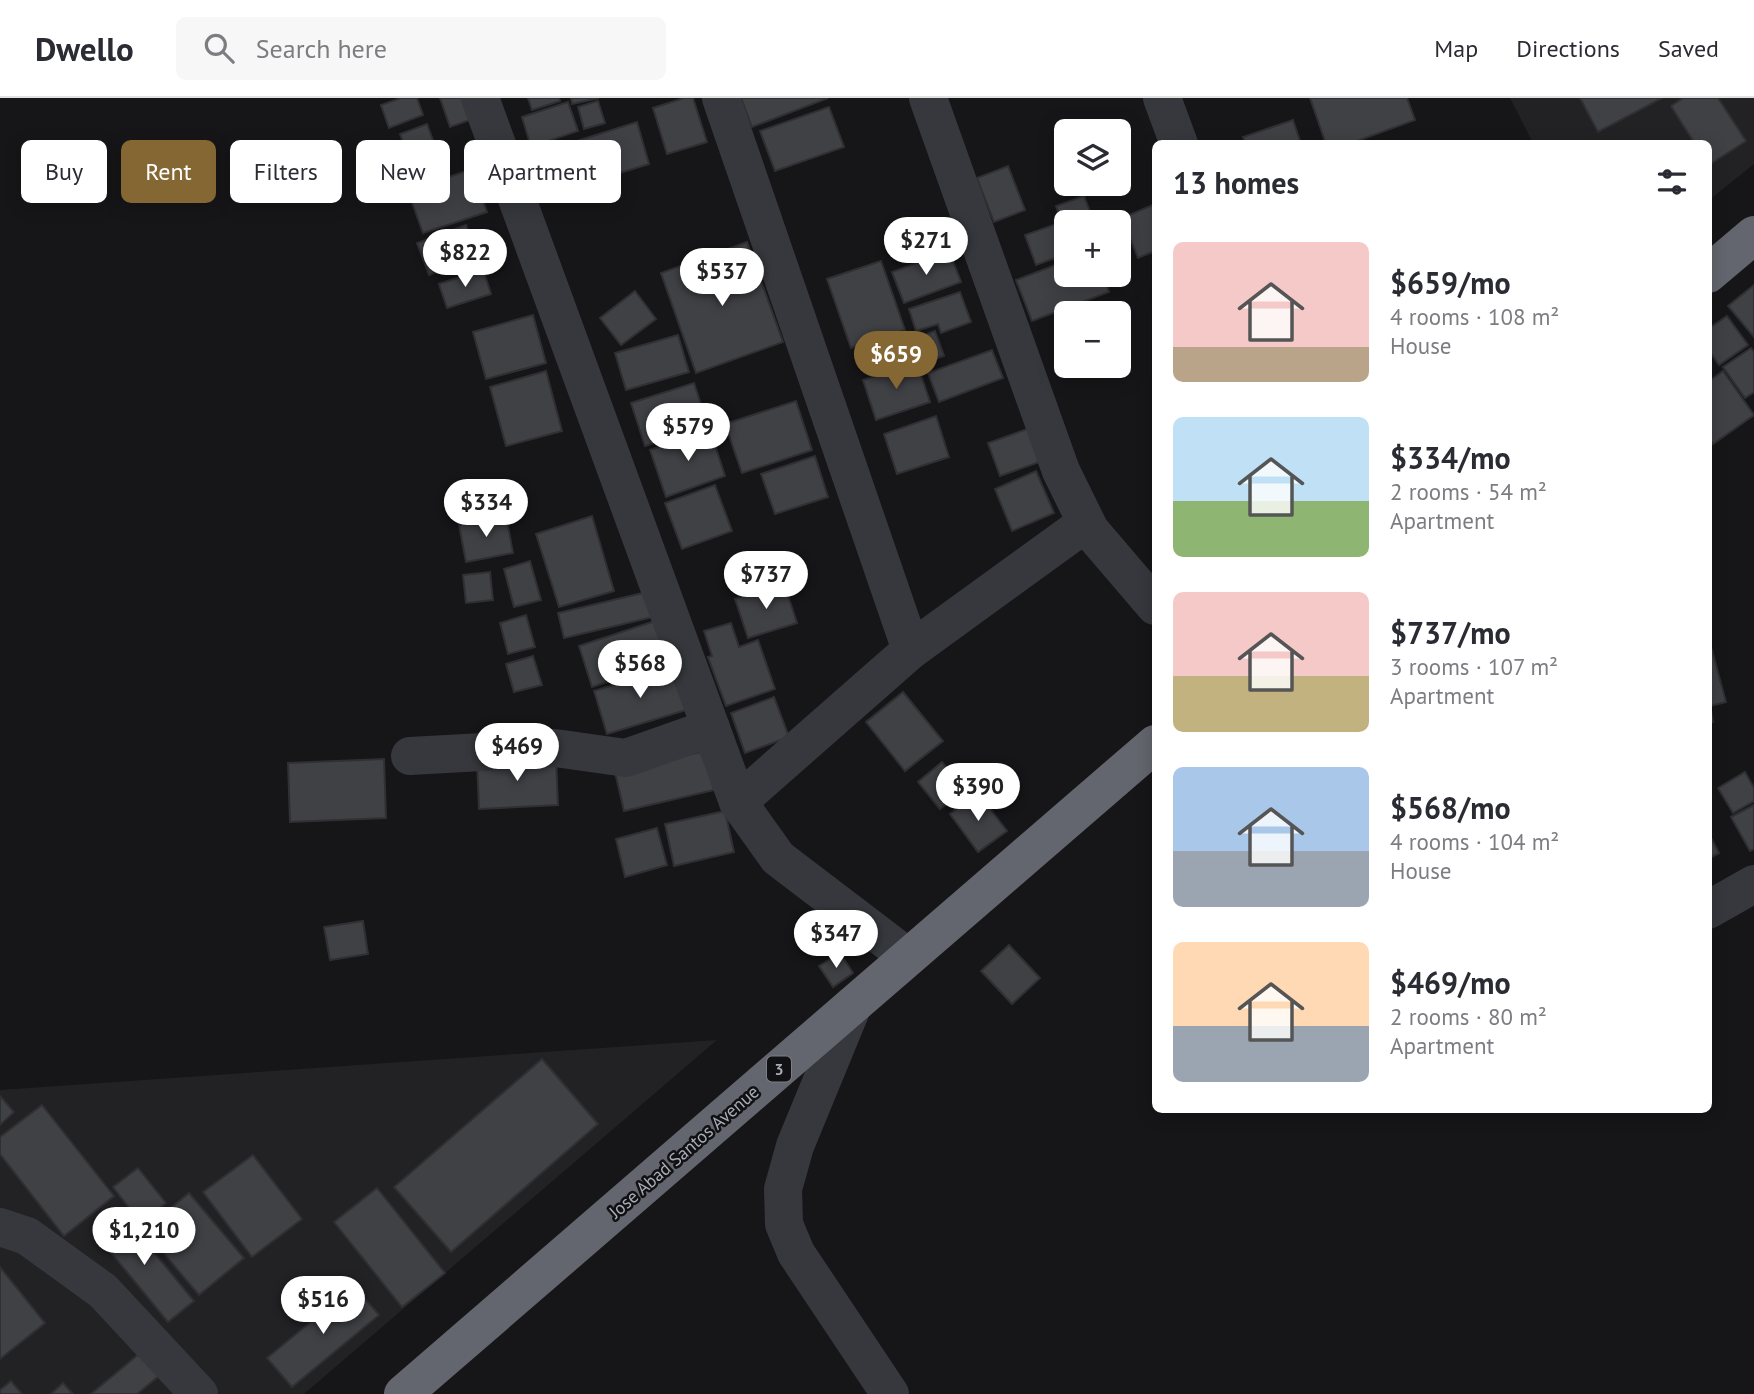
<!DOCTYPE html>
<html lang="en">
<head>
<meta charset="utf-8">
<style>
	body { margin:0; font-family:"PT Sans",sans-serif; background:#f7f7f7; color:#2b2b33; height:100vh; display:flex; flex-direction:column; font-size:26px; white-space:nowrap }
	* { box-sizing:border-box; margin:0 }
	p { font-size:23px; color:#7c7c81 }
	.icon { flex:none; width:38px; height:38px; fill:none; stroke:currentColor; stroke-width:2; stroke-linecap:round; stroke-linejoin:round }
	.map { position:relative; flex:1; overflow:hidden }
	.side { position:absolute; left:1152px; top:42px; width:560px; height:973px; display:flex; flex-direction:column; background:#fff; border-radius:10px; box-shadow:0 4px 18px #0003 }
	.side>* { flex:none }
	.banner { position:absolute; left:21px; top:42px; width:665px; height:63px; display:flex; gap:14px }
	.fabs { position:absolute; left:1054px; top:21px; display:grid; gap:14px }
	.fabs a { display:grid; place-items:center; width:77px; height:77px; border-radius:10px; background:#fff; box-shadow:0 4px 18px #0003; font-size:35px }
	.price { position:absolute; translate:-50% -60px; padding:0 16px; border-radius:24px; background:#fff; color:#222; font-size:23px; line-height:46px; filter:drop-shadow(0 2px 4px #0008) }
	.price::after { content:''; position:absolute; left:50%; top:42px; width:21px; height:16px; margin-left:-10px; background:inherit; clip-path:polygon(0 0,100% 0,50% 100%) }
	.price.selected { background:#856733; color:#fff }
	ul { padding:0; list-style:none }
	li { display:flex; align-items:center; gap:21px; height:175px; padding:0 21px }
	li span { display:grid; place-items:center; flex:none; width:196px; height:140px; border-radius:10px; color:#555 }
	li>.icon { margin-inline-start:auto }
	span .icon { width:84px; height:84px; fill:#fffc; stroke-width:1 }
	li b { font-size:30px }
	h2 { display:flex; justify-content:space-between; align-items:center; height:84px; padding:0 21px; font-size:30px }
	.chip { padding:0 24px; border-radius:10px; background:#fff; box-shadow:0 4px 18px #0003; font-size:24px; line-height:63px }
	.chip.selected { background:#856733; color:#fff }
	header { display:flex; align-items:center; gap:42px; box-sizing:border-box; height:98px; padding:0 35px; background:#fff; border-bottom:2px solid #e1e1e2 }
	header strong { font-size:33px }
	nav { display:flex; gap:38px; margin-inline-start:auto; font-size:24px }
	.search { width:490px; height:63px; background:#f7f7f7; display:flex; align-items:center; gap:18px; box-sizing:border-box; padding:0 24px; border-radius:10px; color:#7c7c81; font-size:26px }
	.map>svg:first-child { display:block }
</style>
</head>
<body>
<header>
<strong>Dwello</strong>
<div class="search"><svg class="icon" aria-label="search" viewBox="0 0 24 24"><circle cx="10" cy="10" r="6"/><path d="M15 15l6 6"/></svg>Search here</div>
<nav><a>Map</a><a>Directions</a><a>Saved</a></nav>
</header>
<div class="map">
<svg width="1754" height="1296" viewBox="0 0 1754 1296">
	<rect width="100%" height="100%" fill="#161618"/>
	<!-- built -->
	<g fill="#222225">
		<path d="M1510,0H1754V66L1708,103V46L1533,45Z"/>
		<path d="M717,942L304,1296H0V992Z"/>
	</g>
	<!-- building -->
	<g fill="#404145" stroke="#303034" stroke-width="2">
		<path d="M401,0H417L423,17L389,30L381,7Z"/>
		<path d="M440,0H462L470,22L450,29Z"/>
		<path d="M528,0H559L560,3L532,12Z"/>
		<path d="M571,0H599L572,6Z"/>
		<path d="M684,0H693L707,44L667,56L653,10Z"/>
		<path d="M741,0H828L752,29Z"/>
		<path d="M1310,0H1407L1415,22L1349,46H1326Z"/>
		<path d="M1580,0H1662L1598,34Z"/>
		<path d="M1683,0H1718L1746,43L1709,67L1708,46H1695L1671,8Z"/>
		<path d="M598,3L605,25L584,31L578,9Z"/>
		<path d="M568,4L578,33L531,49L522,19Z"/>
		<path d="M829,9L844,49L775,73L760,33Z"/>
		<path d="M1293,22L1301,46H1246L1243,39Z"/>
		<path d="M637,24L649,66L590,84L577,43Z"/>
		<path d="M427,26L440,61L413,70L400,36Z"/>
		<path d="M1008,68L1025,112L994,124L977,80Z"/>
		<path d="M472,71L487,114L423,135L408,93Z"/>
		<path d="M1084,98L1094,124H1066V156L1036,167L1025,137L1062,124L1056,108Z"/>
		<path d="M1155,106V153L1138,160L1122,120Z"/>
		<path d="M466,127L478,159L429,177L417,145Z"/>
		<path d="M747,144L783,244L696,275L661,175Z"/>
		<path d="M949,153L961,184L904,205L892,174Z"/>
		<path d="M881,163L905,232L851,250L827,181Z"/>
		<path d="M1066,163V177H1103L1109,194L1032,223L1016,182Z"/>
		<path d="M483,171L491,196L447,210L439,186Z"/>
		<path d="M1754,187V239L1728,208Z"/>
		<path d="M635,193L656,221L621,247L600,220Z"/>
		<path d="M960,194L971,224L941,235L938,226L916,233L909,211Z"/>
		<path d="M533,217L546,265L486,281L473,234Z"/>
		<path d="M1727,218L1748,247L1719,267L1708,251V231Z"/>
		<path d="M935,233L944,258L922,266L913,241Z"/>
		<path d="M678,237L689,274L626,292L615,255Z"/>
		<path d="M1751,250L1754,254V294L1745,300L1723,269Z"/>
		<path d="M992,252L1003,280L939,304L928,275Z"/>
		<path d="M917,265L930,304L876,322L863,282Z"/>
		<path d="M546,273L562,333L506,348L490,289Z"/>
		<path d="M1723,273L1754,317L1713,346L1708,339V284Z"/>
		<path d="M694,285L708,328L645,348L631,305Z"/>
		<path d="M796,303L812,352L742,375L725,326Z"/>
		<path d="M936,318L949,359L897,376L884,336Z"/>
		<path d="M1033,329L1045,362L1000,378L988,345Z"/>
		<path d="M710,332L725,378L666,399L650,352Z"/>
		<path d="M815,358L828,399L775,416L761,376Z"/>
		<path d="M1036,373L1054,415L1012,433L995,391Z"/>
		<path d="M715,387L732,433L682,451L665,405Z"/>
		<path d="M506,418L513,455L466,464L459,427Z"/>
		<path d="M592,418L614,493L559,509L536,436Z"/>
		<path d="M530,463L541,502L514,509L504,471Z"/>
		<path d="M490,474L493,502L466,505L463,477Z"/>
		<path d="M784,485L797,525L748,540L735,501Z"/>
		<path d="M647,494L653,519L564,540L558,515Z"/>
		<path d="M526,517L535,549L508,556L500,525Z"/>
		<path d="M655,523L668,563L592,589L579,548Z"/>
		<path d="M731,525L739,549L758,542L775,591L726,608L708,559L712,558L704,533Z"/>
		<path d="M1712,552L1726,604L1710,608L1713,624L1708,625V553Z"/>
		<path d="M533,558L542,587L514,594L506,566Z"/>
		<path d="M673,569L686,612L607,636L594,593Z"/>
		<path d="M903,594L943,643L905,673L866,624Z"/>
		<path d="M774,599L789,639L745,655L731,615Z"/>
		<path d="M705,653L714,692L624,713L615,674Z"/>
		<path d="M556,660L558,707L479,711L477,664Z"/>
		<path d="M384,661L386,720L290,724L288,665Z"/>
		<path d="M942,664L965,692L940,711L918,684Z"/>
		<path d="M1745,674L1754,690V703L1733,715L1718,690Z"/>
		<path d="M978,695L1007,733L978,754L950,716Z"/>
		<path d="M1754,707V751L1750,753L1731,719Z"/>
		<path d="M725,713L734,754L674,768L665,726Z"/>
		<path d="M657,730L667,767L625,779L616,741Z"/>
		<path d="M1708,734L1719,755L1708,761Z"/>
		<path d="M363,823L368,856L330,862L324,829Z"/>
		<path d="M1009,847L1040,880L1012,906L981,873Z"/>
		<path d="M840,855L853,875L833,889L819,868Z"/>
		<path d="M542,961L598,1026L451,1154L394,1089Z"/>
		<path d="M0,998L14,1014L0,1027Z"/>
		<path d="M42,1007L114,1098L64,1138L0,1056V1039Z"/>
		<path d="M253,1057L302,1121L252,1159L203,1094Z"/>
		<path d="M138,1070L166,1105L141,1125L113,1089Z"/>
		<path d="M377,1090L445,1175L402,1209L334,1124Z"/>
		<path d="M189,1095L244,1160L199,1197L144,1132Z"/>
		<path d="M120,1113L194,1203L168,1224L94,1134Z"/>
		<path d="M0,1169L45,1225L0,1261Z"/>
		<path d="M354,1188L379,1217L292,1289L267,1260Z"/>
		<path d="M146,1250L165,1273L137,1296H91Z"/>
		<path d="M11,1283L22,1296H0V1292Z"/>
		<path d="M63,1285L73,1296H51Z"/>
	</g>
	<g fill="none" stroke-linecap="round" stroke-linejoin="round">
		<!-- minor -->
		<g stroke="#37383d" stroke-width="38">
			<path d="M480,0L738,704L778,760L908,859"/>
			<path d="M721,0L911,552"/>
			<path d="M928,0L1061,373L1090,432L1155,508"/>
			<path d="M1162,0L1179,46"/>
			<path d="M410,658L555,650L626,660L711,630"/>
			<path d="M738,704L911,552L1086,425"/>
			<path d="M1708,812L1754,786"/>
			<path d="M853,907L795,1048L783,1091L784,1126L796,1155L890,1296"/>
			<path d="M0,1129L27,1138L103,1193L199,1296"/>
		</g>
		<!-- highway -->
		<g stroke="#63666e" stroke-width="38">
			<path d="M1708,176L1754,137"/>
			<path d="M403,1296L1155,646"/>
		</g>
	</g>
	<g text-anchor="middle" stroke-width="5" stroke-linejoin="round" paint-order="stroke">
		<!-- shield labels -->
		<rect fill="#111113" stroke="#7b7e86" stroke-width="2" x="767" y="958.5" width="24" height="25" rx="5"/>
		<g font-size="16" font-weight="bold" fill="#a8adb8">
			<text x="779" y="977">3</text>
		</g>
		<!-- street labels -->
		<g font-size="18" fill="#a8adb8" stroke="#111113">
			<text transform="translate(684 1054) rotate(-41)" y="6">Jose Abad Santos Avenue</text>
		</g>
	</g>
</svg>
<div class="fabs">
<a><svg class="icon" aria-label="layers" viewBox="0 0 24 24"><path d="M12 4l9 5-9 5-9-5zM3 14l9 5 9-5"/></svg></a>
<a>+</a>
<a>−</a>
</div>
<b class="price" style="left:926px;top:179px">$271</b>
<b class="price" style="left:465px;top:191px">$822</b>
<b class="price" style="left:722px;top:210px">$537</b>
<b class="price selected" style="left:896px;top:293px">$659</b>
<b class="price" style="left:688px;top:365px">$579</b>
<b class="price" style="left:486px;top:441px">$334</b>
<b class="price" style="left:766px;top:513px">$737</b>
<b class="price" style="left:640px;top:602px">$568</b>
<b class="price" style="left:517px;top:685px">$469</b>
<b class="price" style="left:978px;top:725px">$390</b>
<b class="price" style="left:836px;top:872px">$347</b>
<b class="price" style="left:144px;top:1169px">$1,210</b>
<b class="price" style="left:323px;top:1238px">$516</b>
<div class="banner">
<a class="chip">Buy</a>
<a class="chip selected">Rent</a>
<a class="chip">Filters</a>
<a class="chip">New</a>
<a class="chip">Apartment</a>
</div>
<section class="side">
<h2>13 homes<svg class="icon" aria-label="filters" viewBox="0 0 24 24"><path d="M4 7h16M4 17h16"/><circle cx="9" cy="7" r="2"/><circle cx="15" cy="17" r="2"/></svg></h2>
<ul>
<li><span style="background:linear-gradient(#f6c9c9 75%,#b9a48a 0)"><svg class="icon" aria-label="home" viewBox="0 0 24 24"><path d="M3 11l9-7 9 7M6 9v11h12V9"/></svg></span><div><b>$659/mo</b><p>4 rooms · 108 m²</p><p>House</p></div></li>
<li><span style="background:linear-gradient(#bfe0f5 60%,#8fb573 0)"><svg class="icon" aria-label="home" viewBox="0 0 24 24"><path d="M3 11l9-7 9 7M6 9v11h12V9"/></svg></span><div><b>$334/mo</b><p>2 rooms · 54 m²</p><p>Apartment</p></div></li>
<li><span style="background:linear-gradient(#f6c9c9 60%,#c2b280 0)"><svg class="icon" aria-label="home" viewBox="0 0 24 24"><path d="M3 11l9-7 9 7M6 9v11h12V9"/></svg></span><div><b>$737/mo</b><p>3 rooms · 107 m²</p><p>Apartment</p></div></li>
<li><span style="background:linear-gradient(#a9c7e8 60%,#9aa5b1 0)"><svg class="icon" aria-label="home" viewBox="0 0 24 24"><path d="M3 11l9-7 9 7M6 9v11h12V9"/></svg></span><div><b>$568/mo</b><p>4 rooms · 104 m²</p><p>House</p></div></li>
<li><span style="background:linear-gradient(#ffd9b3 60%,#9aa5b1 0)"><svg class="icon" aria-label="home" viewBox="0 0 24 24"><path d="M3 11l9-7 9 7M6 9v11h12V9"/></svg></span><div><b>$469/mo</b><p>2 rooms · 80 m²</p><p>Apartment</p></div></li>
</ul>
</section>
</div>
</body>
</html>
